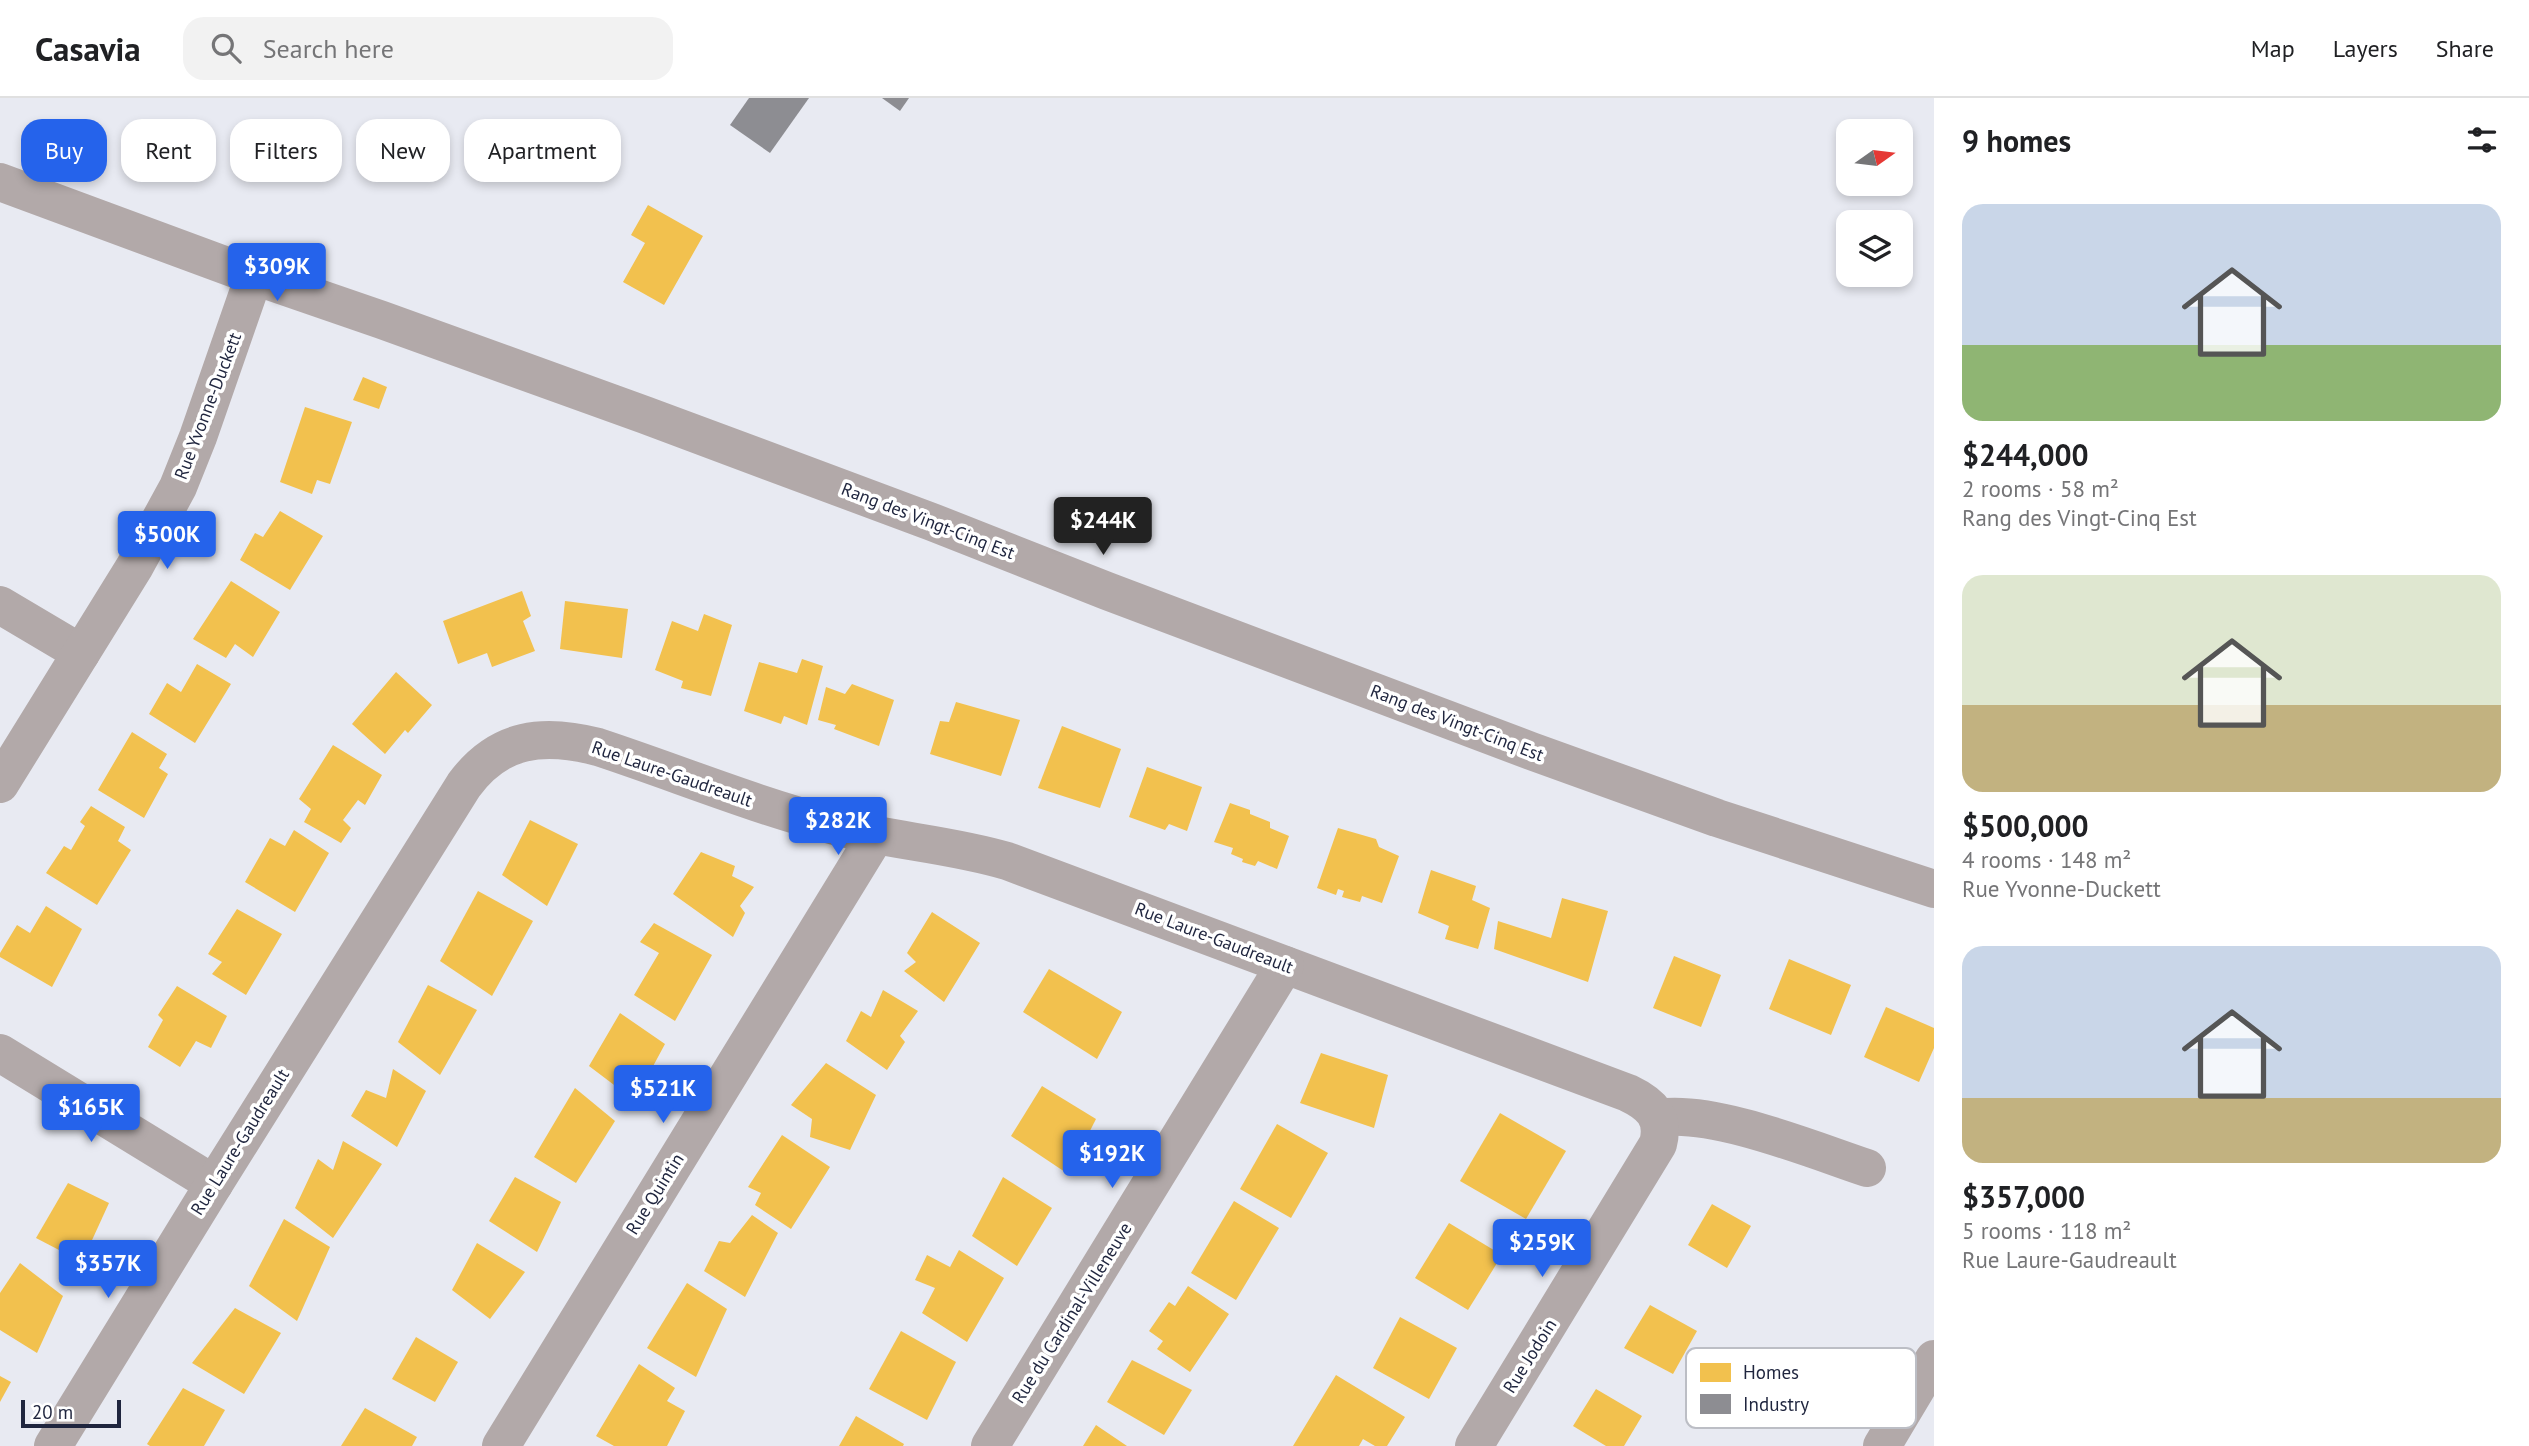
<!DOCTYPE html>
<html lang="en">
<head>
<meta charset="utf-8">
<style>
	body { margin:0; font-family:"PT Sans",sans-serif; background:#f2f2f2; color:#202124; height:100vh; display:flex; flex-direction:column; font-size:26px; white-space:nowrap }
	* { box-sizing:border-box; margin:0 }
	p { font-size:23px; color:#757577 }
	.icon { flex:none; width:38px; height:38px; fill:none; stroke:currentColor; stroke-width:2; stroke-linecap:round; stroke-linejoin:round }
	.map { position:relative; flex:1; overflow:hidden }
	.sheet { display:flex; flex-direction:column; background:#fff; width:595px }
	.sheet>* { flex:none }
	.top-card { position:absolute; left:21px; top:21px; width:665px; height:63px; display:flex; gap:14px }
	.needle { width:46px; rotate:76deg }
	.buttons { position:absolute; left:1836px; top:21px; display:grid; gap:14px }
	.buttons a { display:grid; place-items:center; width:77px; height:77px; border-radius:14px; background:#fff; box-shadow:0 4px 10px #0003; font-size:35px }
	.scale { position:absolute; left:21px; bottom:18px; width:100px; box-sizing:border-box; padding-left:7px; border:4px solid #1f253e; border-top:0; font-size:19px; line-height:24px; white-space:nowrap; color:#1f253e; -webkit-text-stroke:5px #fff; paint-order:stroke }
	.price { position:absolute; translate:-50% -60px; padding:0 16px; border-radius:7px; background:#2563eb; color:#fff; font-size:23px; line-height:46px; filter:drop-shadow(0 2px 4px #0008) }
	.price::after { content:''; position:absolute; left:50%; top:42px; width:21px; height:16px; margin-left:-10px; background:inherit; clip-path:polygon(0 0,100% 0,50% 100%) }
	.price.on { background:#222; color:#fff }
	ul { padding:0; list-style:none }
	li { display:grid; align-content:center; gap:14px; height:371px; padding:0 28px }
	li span { display:grid; place-items:center; height:217px; border-radius:21px; color:#555 }
	li>.icon { margin-inline-start:auto }
	span .icon { width:126px; height:126px; fill:#fffc; stroke-width:1 }
	li b { font-size:30px }
	h2 { display:flex; justify-content:space-between; align-items:center; height:84px; padding:0 28px; font-size:30px }
	.tag { padding:0 24px; border-radius:21px; background:#fff; box-shadow:0 4px 10px #0003; font-size:24px; line-height:63px }
	.tag.on { background:#2563eb; color:#fff }
	header { display:flex; align-items:center; gap:42px; box-sizing:border-box; height:98px; padding:0 35px; background:#fff; border-bottom:2px solid #e0e0e0 }
	header strong { font-size:33px }
	nav { display:flex; gap:38px; margin-inline-start:auto; font-size:24px }
	.search { width:490px; height:63px; background:#f2f2f2; display:flex; align-items:center; gap:18px; box-sizing:border-box; padding:0 24px; border-radius:21px; color:#757577; font-size:26px }
	main { display:flex; flex:1; min-height:0 }
	.map>svg:first-child { display:block }
</style>
</head>
<body>
<header>
<strong>Casavia</strong>
<div class="search"><svg class="icon" aria-label="search" viewBox="0 0 24 24"><circle cx="10" cy="10" r="6"/><path d="M15 15l6 6"/></svg>Search here</div>
<nav><a>Map</a><a>Layers</a><a>Share</a></nav>
</header>
<main>
<div class="map">
<svg width="1934" height="1348" viewBox="0 0 1934 1348">
	<rect width="100%" height="100%" fill="#e8eaf2"/>
	<!-- homes -->
	<g fill="#f2c14e">
		<path d="M648,107L703,138L664,207L623,184L645,145L631,137Z"/>
		<path d="M363,279L387,289L379,311L353,302Z"/>
		<path d="M305,309L352,324L330,386L317,382L312,396L280,384Z"/>
		<path d="M280,413L323,438L290,492L240,462L255,435L263,439Z"/>
		<path d="M231,483L280,514L253,559L235,546L226,560L193,541Z"/>
		<path d="M522,493L531,518L523,523L535,553L492,569L487,555L458,566L443,523Z"/>
		<path d="M565,503L628,511L622,560L560,551Z"/>
		<path d="M704,516L732,527L711,598L681,590L683,583L655,572L672,523L698,533Z"/>
		<path d="M802,561L823,568L807,627L784,618L781,626L744,613L759,564L797,575Z"/>
		<path d="M197,566L231,586L195,645L149,616L167,585L181,594Z"/>
		<path d="M396,574L432,607L408,635L405,632L385,656L352,626Z"/>
		<path d="M852,586L894,602L879,648L834,631L836,627L818,622L826,589L845,596Z"/>
		<path d="M956,604L1020,622L1001,678L930,656L940,623L949,624Z"/>
		<path d="M1062,628L1121,651L1100,710L1038,690Z"/>
		<path d="M132,634L167,656L159,670L168,676L144,720L98,692Z"/>
		<path d="M333,647L382,677L365,707L358,702L343,722L351,730L341,745L304,724L311,711L299,701Z"/>
		<path d="M1147,669L1202,689L1187,733L1169,726L1165,732L1129,719Z"/>
		<path d="M1230,705L1250,712V716L1270,724V730L1289,738L1277,771L1258,763L1255,768L1242,764L1243,761L1231,756L1233,750L1214,744Z"/>
		<path d="M91,708L125,729L118,743L131,752L97,807L46,775L64,748L71,752L85,728L80,724Z"/>
		<path d="M530,722L578,746L547,808L502,777Z"/>
		<path d="M1338,730L1376,741L1379,749L1399,758L1382,805L1362,798L1360,804L1342,799L1344,793L1338,791L1336,797L1317,790Z"/>
		<path d="M294,732L329,755L295,814L245,784L270,740L285,748Z"/>
		<path d="M701,754L735,768L732,778L754,789L740,808L745,815L733,839L673,796Z"/>
		<path d="M1431,772L1476,788L1472,802L1490,810L1478,851L1445,841L1449,828L1418,815Z"/>
		<path d="M478,793L533,823L492,898L440,863Z"/>
		<path d="M1562,800L1608,813L1588,884L1494,851L1498,823L1551,840Z"/>
		<path d="M46,808L82,831L52,889L0,859V855L17,827L30,835Z"/>
		<path d="M237,811L282,836L246,897L212,876L222,864L208,856Z"/>
		<path d="M932,814L980,845L944,904L904,873L916,864L907,855Z"/>
		<path d="M654,825L712,857L675,923L634,897L659,855L640,844Z"/>
		<path d="M1674,858L1721,877L1701,929L1653,910Z"/>
		<path d="M1789,861L1851,887L1831,937L1769,911Z"/>
		<path d="M1049,871L1122,914L1097,961L1023,914Z"/>
		<path d="M428,887L477,912L440,977L398,944Z"/>
		<path d="M177,888L227,918L211,950L196,943L180,969L148,949L163,922L158,917Z"/>
		<path d="M883,892L918,913L900,938L905,944L887,972L846,943L861,913L871,919Z"/>
		<path d="M1886,909L1934,930V950L1919,984L1864,959Z"/>
		<path d="M620,915L665,946L644,985L633,982L626,996L589,968Z"/>
		<path d="M1321,955L1388,977L1374,1030L1300,1005Z"/>
		<path d="M826,965L876,997L850,1052L810,1039L812,1021L791,1007Z"/>
		<path d="M393,971L426,993L397,1049L351,1018L366,992L386,1000Z"/>
		<path d="M1042,988L1096,1021L1068,1076L1011,1038Z"/>
		<path d="M575,990L615,1023L576,1085L534,1059Z"/>
		<path d="M1500,1015L1566,1053L1526,1121L1460,1083Z"/>
		<path d="M1277,1026L1328,1055L1291,1120L1240,1091Z"/>
		<path d="M782,1037L830,1069L791,1131L755,1107L761,1095L748,1089Z"/>
		<path d="M343,1043L382,1066L333,1140L295,1110L318,1061L333,1072Z"/>
		<path d="M515,1079L561,1104L537,1154L489,1123Z"/>
		<path d="M1003,1079L1052,1110L1017,1168L972,1138Z"/>
		<path d="M68,1085L109,1105L82,1164L36,1140Z"/>
		<path d="M1234,1103L1279,1130L1236,1202L1191,1175Z"/>
		<path d="M1712,1106L1751,1128L1727,1170L1688,1147Z"/>
		<path d="M752,1117L778,1135L745,1199L704,1173L719,1143L730,1145Z"/>
		<path d="M284,1121L330,1149L297,1223L249,1188Z"/>
		<path d="M1449,1125L1502,1157L1468,1212L1415,1180Z"/>
		<path d="M477,1145L525,1174L490,1221L452,1192Z"/>
		<path d="M959,1152L1004,1180L967,1244L922,1215L935,1190L915,1182L927,1157L950,1169Z"/>
		<path d="M20,1165L63,1198L37,1255L0,1232V1195Z"/>
		<path d="M687,1185L727,1211L696,1279L647,1250Z"/>
		<path d="M1188,1188L1229,1216L1190,1274L1157,1251L1163,1243L1149,1233L1169,1204L1175,1208Z"/>
		<path d="M1650,1207L1697,1233L1673,1276L1624,1250Z"/>
		<path d="M235,1210L281,1235L244,1296L192,1265Z"/>
		<path d="M1400,1219L1457,1250L1429,1301L1373,1270Z"/>
		<path d="M901,1233L956,1264L927,1322L869,1291Z"/>
		<path d="M416,1239L458,1264L435,1304L392,1281Z"/>
		<path d="M1132,1262L1192,1292L1164,1337L1107,1304Z"/>
		<path d="M639,1266L675,1290L667,1303L685,1313L667,1348H614L596,1338Z"/>
		<path d="M1336,1277L1405,1319L1387,1348H1375L1363,1341L1359,1348H1293Z"/>
		<path d="M0,1278L11,1284L0,1304Z"/>
		<path d="M183,1290L225,1312L204,1348H150L147,1346Z"/>
		<path d="M1596,1291L1642,1318L1624,1348H1606L1573,1328Z"/>
		<path d="M365,1310L417,1339L412,1348H341Z"/>
		<path d="M856,1318L904,1346L903,1348H839Z"/>
		<path d="M1096,1327L1127,1348H1083Z"/>
	</g>
	<!-- industry -->
	<g fill="#8d8d92">
		<path d="M749,0H809L770,55L730,27Z"/>
		<path d="M882,0H909L900,13Z"/>
	</g>
	<g fill="none" stroke-linecap="round" stroke-linejoin="round">
		<!-- minor -->
		<g stroke="#b2a9a9" stroke-width="38">
			<path d="M0,84L254,178L382,222L645,317L932,424L1107,493L1531,653L1717,720L1934,791"/>
			<path d="M0,507L81,555"/>
			<path d="M0,686L135,468L178,389L198,339L254,178"/>
			<path d="M0,955L214,1086"/>
			<path d="M1658,1020C1713,1011 1813,1052 1867,1070"/>
			<path d="M53,1348L214,1086L464,687C499,639 544,635 598,649C677,675 754,707 835,728C892,743 950,746 1007,763L1628,995C1651,1006 1665,1019 1658,1046L1474,1348"/>
			<path d="M501,1348L876,737"/>
			<path d="M990,1348L1285,867"/>
			<path d="M1882,1348L1934,1261"/>
		</g>
	</g>
	<g text-anchor="middle" stroke-width="7" stroke-linejoin="round" paint-order="stroke">
		<!-- street labels -->
		<g font-size="18" fill="#1f253e" stroke="#fff">
			<text transform="translate(208 308) rotate(-69)" y="6">Rue Yvonne-Duckett</text>
			<text transform="translate(928 423) rotate(21)" y="6">Rang des Vingt-Cinq Est</text>
			<text transform="translate(1457 625) rotate(21)" y="6">Rang des Vingt-Cinq Est</text>
			<text transform="translate(672 676) rotate(19)" y="6">Rue Laure-Gaudreault</text>
			<text transform="translate(1214 840) rotate(21)" y="6">Rue Laure-Gaudreault</text>
			<text transform="translate(240 1044) rotate(-58)" y="6">Rue Laure-Gaudreault</text>
			<text transform="translate(655 1096) rotate(-58)" y="6">Rue Quintin</text>
			<text transform="translate(1072 1215) rotate(-58)" y="6">Rue du Cardinal-Villeneuve</text>
			<text transform="translate(1530 1258) rotate(-58)" y="6">Rue Jodoin</text>
		</g>
	</g>
	<!-- legend -->
	<rect x="1686" y="1250" width="230" height="80" rx="10" fill="#fff" stroke="#bcbec5" stroke-width="2"/>
	<rect x="1700" y="1265" width="31" height="19" fill="#f2c14e"/>
	<rect x="1700" y="1296" width="31" height="20" fill="#8d8d92"/>
	<g font-size="19" fill="#1f253e">
		<text x="1743" y="1281">Homes</text>
		<text x="1743" y="1313">Industry</text>
	</g>
</svg>
<div class="buttons">
<a><svg class="needle" viewBox="-14 -14 28 28"><path d="M0-13l5 13h-10z" fill="#e53935"/><path d="M0 13l5-13h-10z" fill="#757577"/></svg></a>
<a><svg class="icon" aria-label="layers" viewBox="0 0 24 24"><path d="M12 4l9 5-9 5-9-5zM3 14l9 5 9-5"/></svg></a>
</div>
<div class="scale">20 m</div>
<b class="price" style="left:277px;top:205px">$309K</b>
<b class="price on" style="left:1103px;top:459px">$244K</b>
<b class="price" style="left:167px;top:473px">$500K</b>
<b class="price" style="left:838px;top:759px">$282K</b>
<b class="price" style="left:663px;top:1027px">$521K</b>
<b class="price" style="left:91px;top:1046px">$165K</b>
<b class="price" style="left:1112px;top:1092px">$192K</b>
<b class="price" style="left:1542px;top:1181px">$259K</b>
<b class="price" style="left:108px;top:1202px">$357K</b>
<div class="top-card">
<a class="tag on">Buy</a>
<a class="tag">Rent</a>
<a class="tag">Filters</a>
<a class="tag">New</a>
<a class="tag">Apartment</a>
</div>
</div>
<section class="sheet">
<h2>9 homes<svg class="icon" aria-label="filters" viewBox="0 0 24 24"><path d="M4 7h16M4 17h16"/><circle cx="9" cy="7" r="2"/><circle cx="15" cy="17" r="2"/></svg></h2>
<ul>
<li><span style="background:linear-gradient(#c9d6e8 65%,#8fb573 0)"><svg class="icon" aria-label="home" viewBox="0 0 24 24"><path d="M3 11l9-7 9 7M6 9v11h12V9"/></svg></span><div><b>$244,000</b><p>2 rooms · 58 m²</p><p>Rang des Vingt-Cinq Est</p></div></li>
<li><span style="background:linear-gradient(#dfe7d0 60%,#c2b280 0)"><svg class="icon" aria-label="home" viewBox="0 0 24 24"><path d="M3 11l9-7 9 7M6 9v11h12V9"/></svg></span><div><b>$500,000</b><p>4 rooms · 148 m²</p><p>Rue Yvonne-Duckett</p></div></li>
<li><span style="background:linear-gradient(#c9d6e8 70%,#c2b280 0)"><svg class="icon" aria-label="home" viewBox="0 0 24 24"><path d="M3 11l9-7 9 7M6 9v11h12V9"/></svg></span><div><b>$357,000</b><p>5 rooms · 118 m²</p><p>Rue Laure-Gaudreault</p></div></li>
</ul>
</section>
</main>
</body>
</html>
